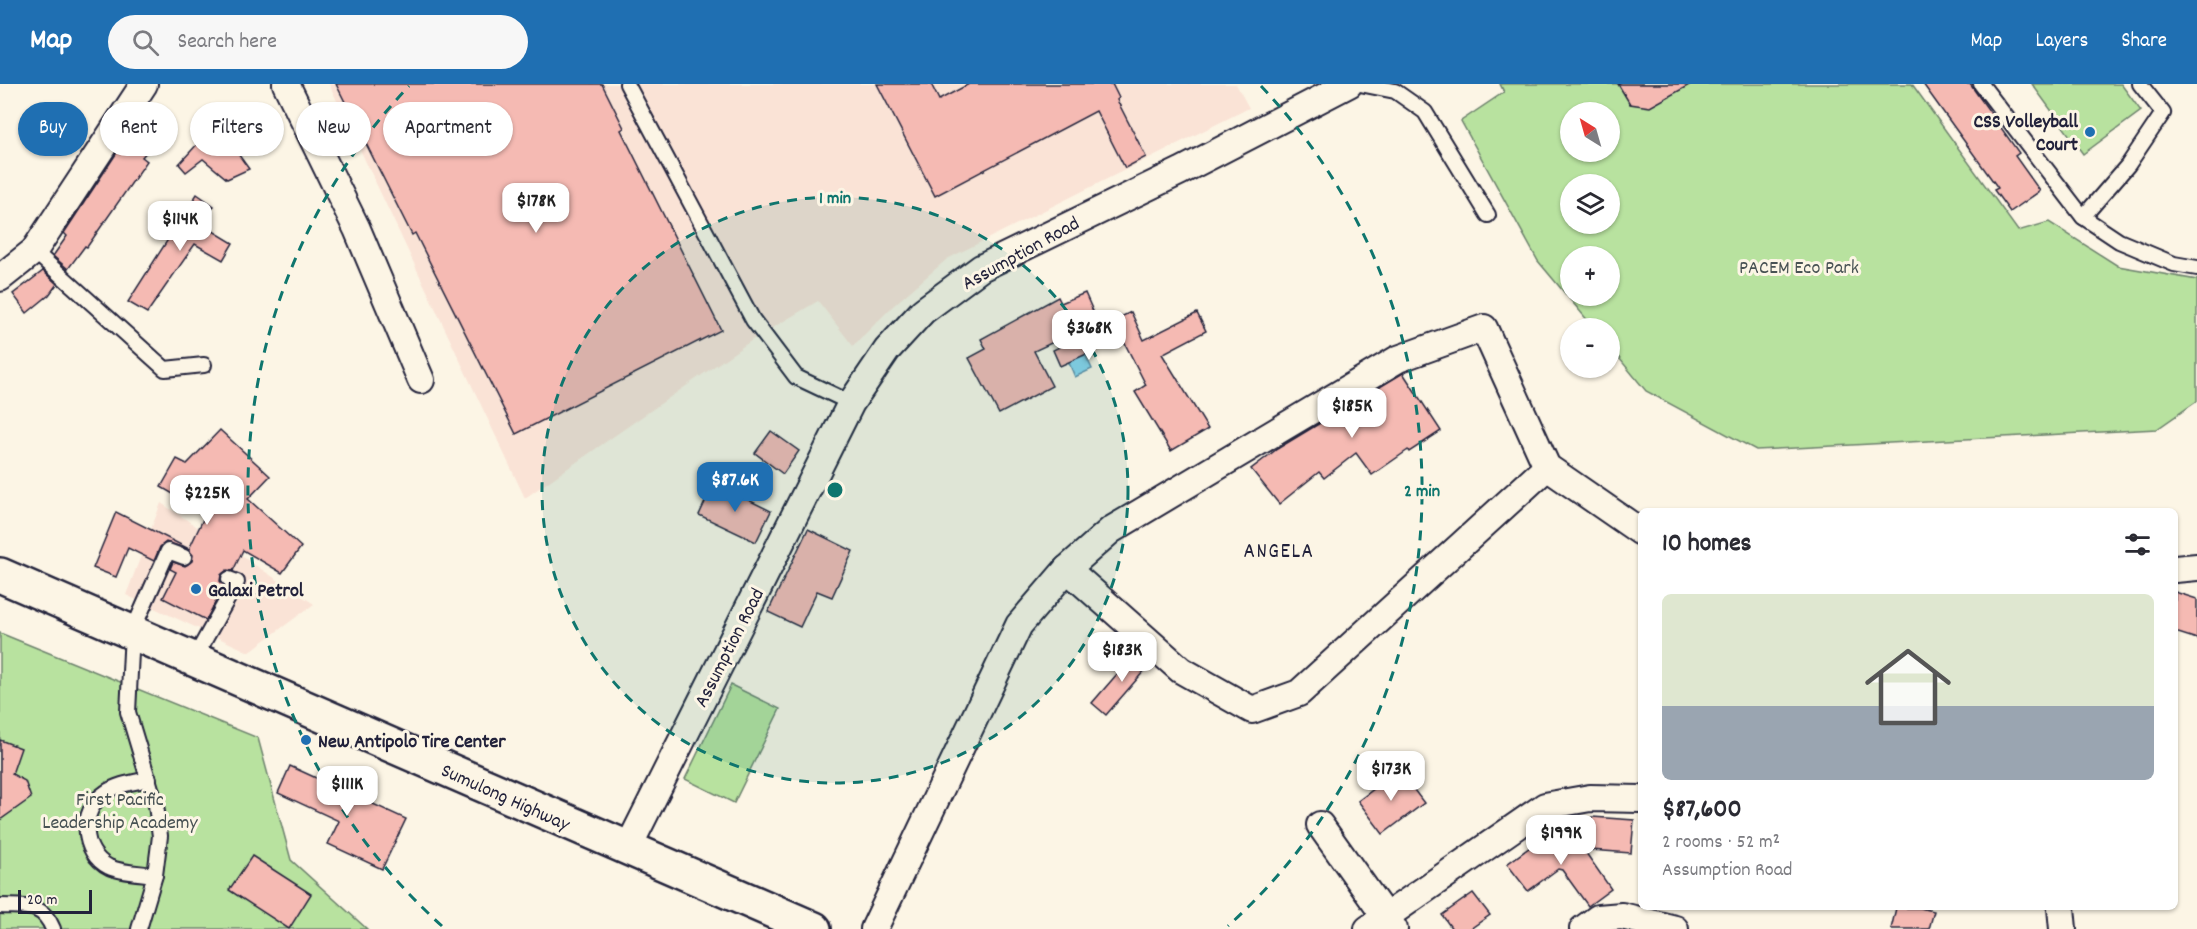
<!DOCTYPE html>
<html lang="en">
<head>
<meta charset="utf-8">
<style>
	body { margin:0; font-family:Dekko,sans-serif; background:#f7f7f7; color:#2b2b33; height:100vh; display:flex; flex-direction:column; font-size:22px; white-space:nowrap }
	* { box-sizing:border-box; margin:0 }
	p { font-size:20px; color:#7c7c81 }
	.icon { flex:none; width:33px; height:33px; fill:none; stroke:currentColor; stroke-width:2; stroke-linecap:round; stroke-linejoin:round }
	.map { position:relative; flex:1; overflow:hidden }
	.details { position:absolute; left:1638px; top:424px; width:540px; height:402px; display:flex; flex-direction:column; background:#fff; border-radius:9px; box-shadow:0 2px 4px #0004 }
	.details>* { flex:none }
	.hud { position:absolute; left:18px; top:18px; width:570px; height:54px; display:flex; gap:12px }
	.needle { width:39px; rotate:323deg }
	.tools { position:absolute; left:1560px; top:18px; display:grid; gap:12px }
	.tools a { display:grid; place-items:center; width:60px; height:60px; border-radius:50%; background:#fff; box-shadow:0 2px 4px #0004; font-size:30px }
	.scale { position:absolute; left:18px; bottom:15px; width:74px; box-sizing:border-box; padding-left:6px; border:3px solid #22223b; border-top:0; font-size:16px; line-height:21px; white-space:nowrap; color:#22223b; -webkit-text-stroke:4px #fcf5e5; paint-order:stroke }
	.price { position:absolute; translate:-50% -51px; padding:0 14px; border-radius:12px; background:#fff; color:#222; font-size:20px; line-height:39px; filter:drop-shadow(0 2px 3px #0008) }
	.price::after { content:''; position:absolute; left:50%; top:36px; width:18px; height:14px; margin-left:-9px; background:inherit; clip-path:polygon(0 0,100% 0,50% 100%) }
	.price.on { background:#1f6fb2; color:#fff }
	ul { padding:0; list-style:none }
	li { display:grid; align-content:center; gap:12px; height:318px; padding:0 24px }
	li span { display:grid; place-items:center; height:186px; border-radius:9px; color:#555 }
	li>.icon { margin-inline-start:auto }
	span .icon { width:108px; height:108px; fill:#fffc; stroke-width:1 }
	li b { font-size:26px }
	h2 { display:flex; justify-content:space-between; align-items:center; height:72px; padding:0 24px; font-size:26px }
	.pill { padding:0 21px; border-radius:27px; background:#fff; box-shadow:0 2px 4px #0004; font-size:21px; line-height:54px }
	.pill.on { background:#1f6fb2; color:#fff }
	header { display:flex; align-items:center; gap:36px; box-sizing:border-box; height:84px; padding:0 30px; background:#1f6fb2; color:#fff }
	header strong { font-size:28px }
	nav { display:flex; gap:33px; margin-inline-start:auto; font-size:21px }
	.search { width:420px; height:54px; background:#f7f7f7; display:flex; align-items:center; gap:15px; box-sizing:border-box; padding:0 21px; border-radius:33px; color:#7c7c81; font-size:22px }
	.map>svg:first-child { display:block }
</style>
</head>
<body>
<header>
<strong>Map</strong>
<div class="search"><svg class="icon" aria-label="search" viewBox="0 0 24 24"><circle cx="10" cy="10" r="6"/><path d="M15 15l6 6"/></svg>Search here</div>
<nav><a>Map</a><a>Layers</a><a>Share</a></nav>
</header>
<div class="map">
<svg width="2197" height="845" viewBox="0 0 2197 845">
	<rect width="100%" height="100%" fill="#fcf5e5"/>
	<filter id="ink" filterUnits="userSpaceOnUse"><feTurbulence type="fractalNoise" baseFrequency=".0167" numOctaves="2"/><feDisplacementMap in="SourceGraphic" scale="12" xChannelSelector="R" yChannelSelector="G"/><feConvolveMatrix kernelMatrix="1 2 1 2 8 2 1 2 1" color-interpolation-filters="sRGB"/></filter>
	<g filter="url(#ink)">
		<!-- built -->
		<g fill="#fae3d6">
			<path d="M329,0H1236L1249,24L947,175L894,221L853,262L818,217L755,254L525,414Z"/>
			<path d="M161,419L314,520L249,568L126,511Z"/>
		</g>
		<!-- green -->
		<g fill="#b8e29f" stroke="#6d826d" stroke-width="1.5" fill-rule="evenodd">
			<path d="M1500,0H1912L2018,147L2049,138L2118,182L2197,196V317L2157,345L1756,366L1646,307L1610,263V244H1594L1538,177L1461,37L1504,8ZM1570,28H1610V68H1570ZM1570,100H1610V140H1570ZM1570,172H1610V212H1570Z"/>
			<path d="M2032,0H2121L2141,27L2083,70Z"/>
			<path d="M0,549L258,654L291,776L367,845H0Z"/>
			<path d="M731,601L780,625L734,719L685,695Z"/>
		</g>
		<!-- water -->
		<path fill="#8cd5ed" stroke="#628da6" stroke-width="1.5" d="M1079,257L1092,285L1075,293L1063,265Z"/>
		<!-- building -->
		<g fill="#f5bab3" stroke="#22223b" stroke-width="1.5">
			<path d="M336,0H602L624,44L621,46L721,246L516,350L415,149L412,151Z"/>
			<path d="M877,0H931L939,16L969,0H1112L1119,14L1117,16L1146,73L1125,84L1096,27L935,112Z"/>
			<path d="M1618,0H1691L1650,23L1630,20Z"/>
			<path d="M1923,0H1970L2019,69L2015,72L2040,107L2010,128L1994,106L1998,104Z"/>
			<path d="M224,31L240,46L228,56L249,85L227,95L203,75L186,88L179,80Z"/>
			<path d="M135,41L155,58L142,73L147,77L87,163L85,162L68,185L53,172L67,152L64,149Z"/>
			<path d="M197,110L214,122L203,141L233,159L223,176L195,160L147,229L128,218Z"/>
			<path d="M43,187L57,200L49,211L27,229L13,210Z"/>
			<path d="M1085,209L1100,243L1131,228L1144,256L1197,229L1206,247L1162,270L1208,345L1171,367L1135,308L1146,301L1122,254L1060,282L1053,266L1080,253L1077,247L1034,267L1052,302L999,330L969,274L986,265L981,255L1058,213L1061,219Z"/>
			<path d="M1403,289L1441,347L1409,368L1408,366L1372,391L1356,369L1324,394L1319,388L1279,420L1251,385L1277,365Z"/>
			<path d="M220,346L270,392L248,415L301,463L282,489L243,466L233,487L227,486L221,491L220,497L224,502L206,536L163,514L176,488L170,485L173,478L185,482L192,477L193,471L187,465L166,458L160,463L154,477L128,464L116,493L93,484L116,428L189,465L206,429L161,403L177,375L187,380Z"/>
			<path d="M771,347L799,367L783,390L755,369Z"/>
			<path d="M714,399L771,427L756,458L699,431Z"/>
			<path d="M808,445L853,467L832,513L817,507L800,543L768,528Z"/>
			<path d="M2175,508L2197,515V555L2175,548Z"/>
			<path d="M1137,567L1151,579L1106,631L1092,619Z"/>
			<path d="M0,656L21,664L12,690L25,697L31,714L0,736Z"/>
			<path d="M290,682L406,735L382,785L328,760L339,737L278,709Z"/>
			<path d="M1399,686L1424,719L1383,750L1358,717Z"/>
			<path d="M1592,733L1634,736L1631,769L1590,766Z"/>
			<path d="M1568,743L1611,805L1588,822L1562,786L1558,785L1528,807L1507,780L1533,761L1535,765Z"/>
			<path d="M252,772L311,810L289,845L229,806Z"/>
			<path d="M1473,809L1490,831L1470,845H1452L1442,831Z"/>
			<path d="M1896,824H1920L1934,827L1929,845H1891Z"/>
		</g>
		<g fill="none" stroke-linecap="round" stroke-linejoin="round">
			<!-- service casing -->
			<g stroke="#22223b" stroke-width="18">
				<g id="service">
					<path d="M627,0L753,236L796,293L851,319"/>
					<path d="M1360,0L1395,7L1425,28L1488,131"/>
					<path d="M1981,0L2083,133L2119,157L2174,180L2197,184"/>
					<path d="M2083,133L2128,81L2163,29L2140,0"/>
					<path d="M34,167L165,285L204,281"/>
					<path d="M194,575L237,498L229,495"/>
					<path d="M149,695C135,698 117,700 105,709C79,726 81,769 109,783C122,789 142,789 155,791"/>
					<path d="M0,822C25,823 42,818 53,845"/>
					<path d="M139,845L155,791L160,752L156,721L128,628L132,548L168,467L184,473"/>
				</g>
			</g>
			<!-- minor casing -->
			<g stroke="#22223b" stroke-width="30">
				<g id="minor">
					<path d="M286,0L357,145L421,296"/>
					<path d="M0,194L34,167L144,0"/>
					<path d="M1067,485L1181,586L1252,626L1299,609L1547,383"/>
					<path d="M2175,485L2197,483"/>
					<path d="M1320,741L1394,845"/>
					<path d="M627,766L851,319L887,266L923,227L981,184L1181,87L1349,0"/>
					<path d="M2061,824L2063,845"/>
					<path d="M874,845L1019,541L1067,485L1111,446L1398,275L1484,244L1547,383L1641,448"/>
					<path d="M1368,845L1545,722L1590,714L1641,715"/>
					<path d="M1583,845L1598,834L1622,832L1675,845"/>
				</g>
			</g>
			<!-- primary casing -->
			<g stroke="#22223b" stroke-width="38">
				<path id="primary" d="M0,491L814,845"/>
			</g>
			<!-- service -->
			<use href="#service" stroke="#fcf5e5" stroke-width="14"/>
			<!-- minor -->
			<use href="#minor" stroke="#fcf5e5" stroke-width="26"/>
			<!-- primary -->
			<use href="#primary" stroke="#fcf5e5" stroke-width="33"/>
		</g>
	</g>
	<!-- distance rings -->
	<circle cx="835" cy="406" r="293" fill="#0f766e" fill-opacity=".12"/>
	<g fill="none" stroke="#0f766e" stroke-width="3" stroke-dasharray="10 8">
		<circle cx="835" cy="406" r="293"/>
		<path d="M442 842A587 587 0 0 1 409 2M1261 2A587 587 0 0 1 1228 842"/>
	</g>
	<!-- markers -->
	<g fill="#1f6fb2" stroke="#fcf5e5" stroke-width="2">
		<circle cx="2090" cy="48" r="6"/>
		<circle cx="196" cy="505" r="6"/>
		<circle cx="306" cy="656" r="6"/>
	</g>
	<g text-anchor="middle" stroke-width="6" stroke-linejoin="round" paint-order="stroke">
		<!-- poi labels -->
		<g font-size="20" font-weight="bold" fill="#22223b" stroke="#fcf5e5" text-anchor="start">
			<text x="2078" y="43" text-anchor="end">CSS Volleyball<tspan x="2078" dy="23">Court</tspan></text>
			<text x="208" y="512">Galaxi Petrol</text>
			<text x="318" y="663">New Antipolo Tire Center</text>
		</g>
		<!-- street labels -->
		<g font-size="20" fill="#22223b" stroke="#fcf5e5">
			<text transform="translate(1020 168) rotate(-29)" y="7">Assumption Road</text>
			<text transform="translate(728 563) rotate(-63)" y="7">Assumption Road</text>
			<text transform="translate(506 712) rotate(24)" y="7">Sumulong Highway</text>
		</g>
		<!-- park labels -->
		<g font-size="20" fill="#485254" stroke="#fcf5e5">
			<text x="1799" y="189">PACEM Eco Park</text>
			<text x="120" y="721">First Pacific<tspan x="120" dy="23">Leadership Academy</tspan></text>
		</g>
		<!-- neighbourhood labels -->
		<g font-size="21" letter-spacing="1.5" fill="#22223b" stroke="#fcf5e5">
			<text x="1279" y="473">ANGELA</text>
		</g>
	</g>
	<circle cx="835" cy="406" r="9" fill="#0f766e" stroke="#fcf5e5" stroke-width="3"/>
	<g font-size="18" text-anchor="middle" font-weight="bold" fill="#0f766e" stroke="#fcf5e5" stroke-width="6" stroke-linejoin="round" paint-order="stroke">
		<text x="835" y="119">1 min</text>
		<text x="1422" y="412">2 min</text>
	</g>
</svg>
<div class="tools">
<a><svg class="needle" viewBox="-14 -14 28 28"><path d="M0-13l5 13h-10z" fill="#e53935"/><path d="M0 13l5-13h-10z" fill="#7c7c81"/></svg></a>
<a><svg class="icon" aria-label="layers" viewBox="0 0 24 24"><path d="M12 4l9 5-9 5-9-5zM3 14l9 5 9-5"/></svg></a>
<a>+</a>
<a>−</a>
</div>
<div class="scale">20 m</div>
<b class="price" style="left:536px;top:150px">$178K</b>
<b class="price" style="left:180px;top:168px">$114K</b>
<b class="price" style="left:1089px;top:277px">$368K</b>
<b class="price" style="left:1352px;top:355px">$185K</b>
<b class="price on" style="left:735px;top:429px">$87.6K</b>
<b class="price" style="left:207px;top:442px">$225K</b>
<b class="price" style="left:1122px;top:599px">$183K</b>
<b class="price" style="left:1391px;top:718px">$173K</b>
<b class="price" style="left:347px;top:733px">$111K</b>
<b class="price" style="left:1561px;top:782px">$199K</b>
<div class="hud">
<a class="pill on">Buy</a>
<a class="pill">Rent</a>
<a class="pill">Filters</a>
<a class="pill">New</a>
<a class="pill">Apartment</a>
</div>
<section class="details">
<h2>10 homes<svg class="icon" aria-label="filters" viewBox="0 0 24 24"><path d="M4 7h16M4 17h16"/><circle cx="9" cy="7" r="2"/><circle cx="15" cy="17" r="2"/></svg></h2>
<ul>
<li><span style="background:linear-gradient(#dfe7d0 60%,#9aa5b1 0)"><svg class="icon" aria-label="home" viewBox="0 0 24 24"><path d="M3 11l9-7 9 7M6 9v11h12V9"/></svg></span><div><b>$87,600</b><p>2 rooms · 52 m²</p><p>Assumption Road</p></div></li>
</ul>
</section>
</div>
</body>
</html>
